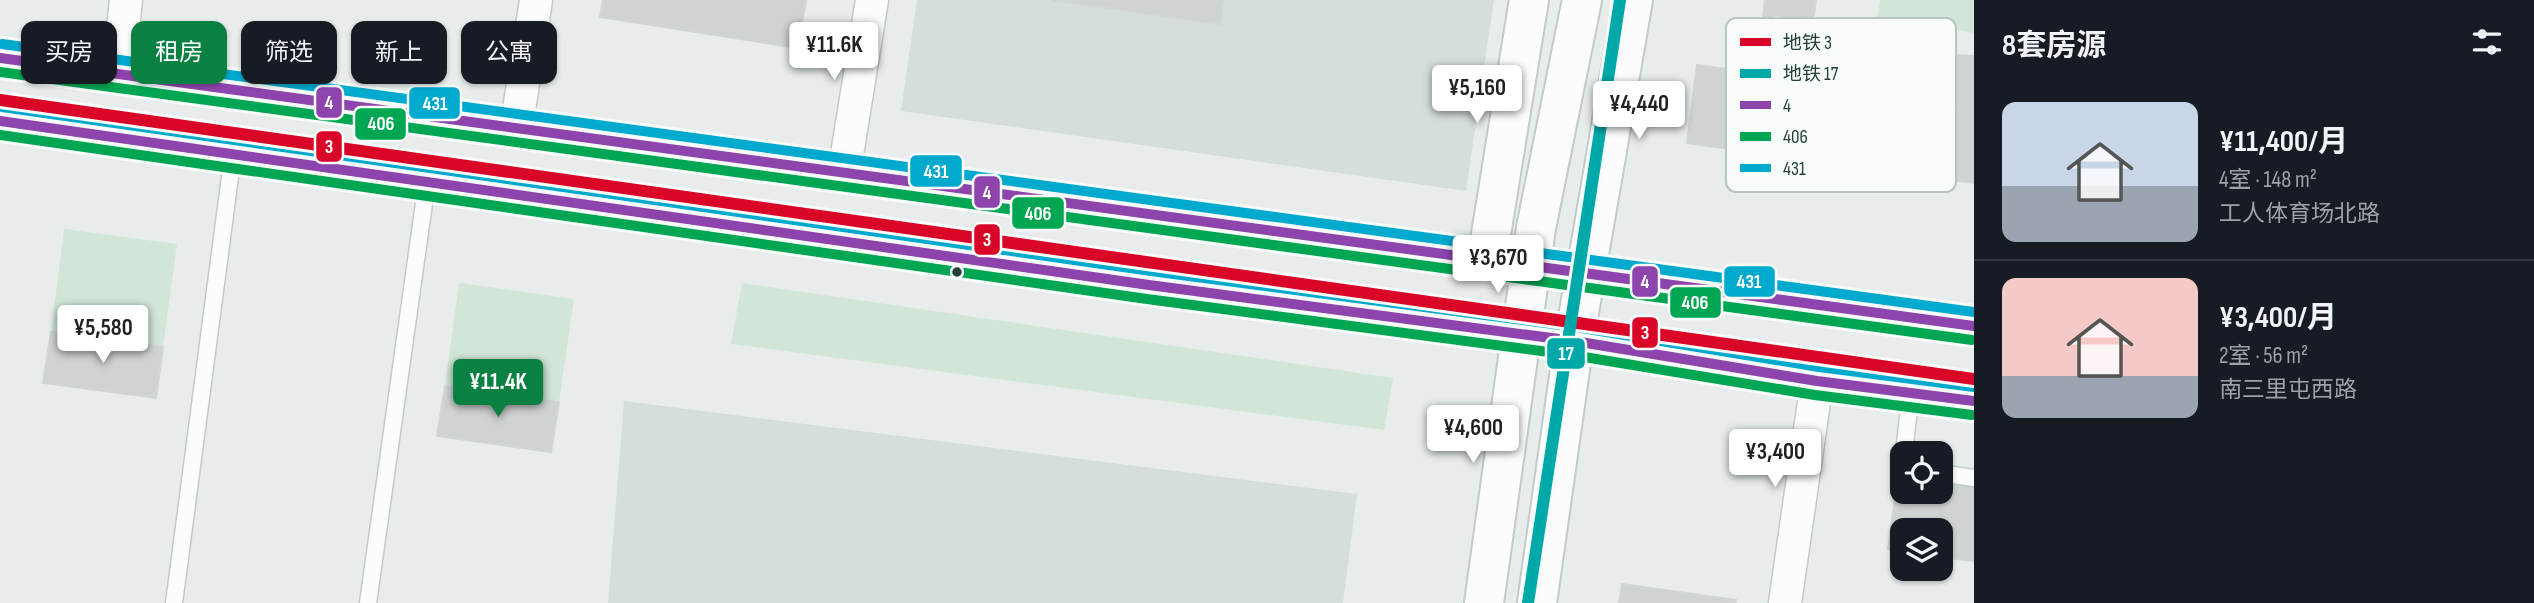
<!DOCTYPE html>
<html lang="zh">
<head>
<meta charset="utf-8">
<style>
	body { margin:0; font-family:"Sofia Sans Condensed","Noto Sans SC",sans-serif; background:#242831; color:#f1f3f6; height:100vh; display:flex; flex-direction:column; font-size:26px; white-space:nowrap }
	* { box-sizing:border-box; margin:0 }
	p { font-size:23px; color:#9ea1a6 }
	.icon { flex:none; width:38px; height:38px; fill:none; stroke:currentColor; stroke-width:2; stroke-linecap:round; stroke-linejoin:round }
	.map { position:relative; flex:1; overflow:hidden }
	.drawer { display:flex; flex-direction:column; background:#171b24; width:560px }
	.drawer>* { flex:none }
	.hud { position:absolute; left:21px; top:21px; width:665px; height:63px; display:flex; gap:14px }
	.fabs { position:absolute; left:1890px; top:441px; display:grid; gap:14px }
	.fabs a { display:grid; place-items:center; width:63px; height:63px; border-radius:14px; background:#171b24; box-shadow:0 2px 5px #0004; font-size:35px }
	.price { position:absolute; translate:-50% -60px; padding:0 16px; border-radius:7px; background:#fff; color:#222; font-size:23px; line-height:46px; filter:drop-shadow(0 2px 4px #0008) }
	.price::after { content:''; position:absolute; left:50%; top:42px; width:21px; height:16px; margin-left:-10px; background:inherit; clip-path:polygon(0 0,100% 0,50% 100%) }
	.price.selected { background:#0b8043; color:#fff }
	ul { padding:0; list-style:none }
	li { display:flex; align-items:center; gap:21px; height:175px; padding:0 28px }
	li+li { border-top:2px solid #363941 }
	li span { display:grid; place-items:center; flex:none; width:196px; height:140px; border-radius:14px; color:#555 }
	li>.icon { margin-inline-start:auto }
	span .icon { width:84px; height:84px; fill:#fffc; stroke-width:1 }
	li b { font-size:30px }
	h2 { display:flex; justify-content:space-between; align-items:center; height:84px; padding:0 28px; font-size:30px }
	.tag { padding:0 24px; border-radius:14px; background:#171b24; box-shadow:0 2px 5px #0004; font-size:24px; line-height:63px }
	.tag.selected { background:#0b8043; color:#fff }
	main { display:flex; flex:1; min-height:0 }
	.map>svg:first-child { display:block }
</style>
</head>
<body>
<main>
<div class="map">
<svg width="1974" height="603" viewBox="0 0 1974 603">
	<rect width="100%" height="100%" fill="#e8edeb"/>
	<!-- built -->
	<g fill="#d6dedb">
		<path d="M917,0H1494L1466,191L901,111Z"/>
		<path d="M624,401L1357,494L1343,603H608Z"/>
	</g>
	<!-- green -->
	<g fill="#d1e6d8">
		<path d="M1880,0H1974V33L1877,19Z"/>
		<path d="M64,229L177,244L163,347L51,332Z"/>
		<path d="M459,283L574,299L559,402L445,386Z"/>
		<path d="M742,283L1393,378L1384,430L731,344Z"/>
	</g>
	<!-- building -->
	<g fill="#cfd4d2" stroke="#d1d6d4" stroke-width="2">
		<path d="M603,0H806L798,48L600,17Z"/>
		<path d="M1052,0H1223L1220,24Z"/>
		<path d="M1765,0H1816L1813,21L1774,15V21L1763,19Z"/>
		<path d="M1898,43L1937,48L1936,54L1974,56V108L1869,94L1876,45L1898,48Z"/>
		<path d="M1697,65L1763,74L1761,88L1867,106L1859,168L1687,143Z"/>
		<path d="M1869,94L1974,108V183L1859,168Z"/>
		<path d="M51,332L163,347L156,398L43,383Z"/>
		<path d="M445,386L559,402L551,452L437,436Z"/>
		<path d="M1898,475H1902V492H1941V481L1974,486V561L1941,557V530H1902V551L1888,549Z"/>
		<path d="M1622,584L1736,600L1735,603H1619Z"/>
	</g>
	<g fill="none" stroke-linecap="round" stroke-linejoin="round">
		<!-- service casing -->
		<g stroke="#c5cac8" stroke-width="19">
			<g id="service">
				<path d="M1902,468L1911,393"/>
				<path d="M1941,473L1974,478"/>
				<path d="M174,603L233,154"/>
				<path d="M368,603L427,182"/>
			</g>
		</g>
		<!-- minor casing -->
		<g stroke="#c5cac8" stroke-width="35">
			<g id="minor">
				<path d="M121,47L126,0"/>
				<path d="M516,129L536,0"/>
				<path d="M844,173L872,0"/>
				<path d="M1785,603L1817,381"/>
			</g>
		</g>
		<!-- secondary casing -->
		<g stroke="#c3cbc8" stroke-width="42">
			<g id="secondary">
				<path d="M1487,259L1529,0"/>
				<path d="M1484,603L1536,228L1582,0"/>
				<path d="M1537,603L1574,341L1633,0"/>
			</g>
		</g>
		<!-- primary casing -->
		<g stroke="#c3ccc9" stroke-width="42">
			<g id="primary">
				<path d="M0,58L1974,326"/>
				<path d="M0,121L1149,285L1574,341L1817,381L1974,401"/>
			</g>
		</g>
		<!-- service -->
		<use href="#service" stroke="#fcfcfc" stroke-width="16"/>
		<!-- minor -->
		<use href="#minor" stroke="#fcfcfc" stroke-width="32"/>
		<!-- secondary -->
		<use href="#secondary" stroke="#fcfcfc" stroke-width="38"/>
		<!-- primary -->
		<use href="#primary" stroke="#cfd7d5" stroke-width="38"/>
		<!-- bus-1 casing -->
		<g stroke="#f7fbf9" stroke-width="16">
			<g id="bus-1">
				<path d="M0,58L1974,326"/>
				<path d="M0,121L1149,285L1574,341L1817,381L1974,401"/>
			</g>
		</g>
		<!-- bus-2 casing -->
		<g stroke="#f7fbf9" stroke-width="16">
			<g id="bus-2">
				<path d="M0,72L1972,340"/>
				<path d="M0,135L1147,299L1572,355L1815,395L1972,415"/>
			</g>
		</g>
		<!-- bus-3 casing -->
		<g stroke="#f7fbf9" stroke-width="16">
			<g id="bus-3">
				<path d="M2,44L1974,312"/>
				<path d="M2,107L1151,271L1576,327L1819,367L1974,387"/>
			</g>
		</g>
		<!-- bus-1 -->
		<use href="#bus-1" stroke="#8e44ad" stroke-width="10"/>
		<!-- bus-2 -->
		<use href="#bus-2" stroke="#00a651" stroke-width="10"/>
		<!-- bus-3 -->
		<use href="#bus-3" stroke="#00a9ce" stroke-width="10"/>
		<!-- metro-1 casing -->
		<g stroke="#f7fbf9" stroke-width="18">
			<path id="metro-1" d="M0,100L1974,379"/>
		</g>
		<!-- metro-2 casing -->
		<g stroke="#f7fbf9" stroke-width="18">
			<path id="metro-2" d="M1528,603L1620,0"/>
		</g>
		<!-- metro-1 -->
		<use href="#metro-1" stroke="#d90627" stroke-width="12"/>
		<!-- metro-2 -->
		<use href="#metro-2" stroke="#00a9a9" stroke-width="12"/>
	</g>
	<!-- markers -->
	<circle fill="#24423a" stroke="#f7fbf9" stroke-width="2.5" cx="957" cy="272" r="6"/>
	<!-- legend -->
	<rect x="1726" y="18" width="230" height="174" rx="10" fill="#f7fbf9" stroke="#b8c4c0" stroke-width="2"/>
	<rect x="1740" y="38" width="31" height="8" fill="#d90627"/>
	<rect x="1740" y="69" width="31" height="9" fill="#00a9a9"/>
	<rect x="1740" y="101" width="31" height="8" fill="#8e44ad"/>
	<rect x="1740" y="132" width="31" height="9" fill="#00a651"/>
	<rect x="1740" y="164" width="31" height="8" fill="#00a9ce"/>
	<g font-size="19" fill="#24423a">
		<text x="1783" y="49">地铁 3</text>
		<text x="1783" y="80">地铁 17</text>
		<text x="1783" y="112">4</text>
		<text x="1783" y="143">406</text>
		<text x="1783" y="175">431</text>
	</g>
	<g stroke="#f7fbf9" stroke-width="2.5">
		<rect x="315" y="86" width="28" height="33" rx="7" fill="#8e44ad"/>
		<rect x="408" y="86" width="53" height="34" rx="7" fill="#00a9ce"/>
		<rect x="354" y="107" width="53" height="34" rx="7" fill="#00a651"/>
		<rect x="315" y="130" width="28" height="33" rx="7" fill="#d90627"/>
		<rect x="909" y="154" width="54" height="34" rx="7" fill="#00a9ce"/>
		<rect x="973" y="175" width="28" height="34" rx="7" fill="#8e44ad"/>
		<rect x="1011" y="196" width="54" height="34" rx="7" fill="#00a651"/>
		<rect x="973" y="223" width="28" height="33" rx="7" fill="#d90627"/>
		<rect x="1631" y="265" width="28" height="33" rx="7" fill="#8e44ad"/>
		<rect x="1723" y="265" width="53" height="33" rx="7" fill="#00a9ce"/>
		<rect x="1669" y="286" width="53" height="33" rx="7" fill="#00a651"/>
		<rect x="1631" y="316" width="28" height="33" rx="7" fill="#d90627"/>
		<rect x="1546" y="337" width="40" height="33" rx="7" fill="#00a9a9"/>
	</g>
	<g font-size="19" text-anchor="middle" font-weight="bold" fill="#fff">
		<text x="329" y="109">4</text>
		<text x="435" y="110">431</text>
		<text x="381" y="130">406</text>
		<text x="329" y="153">3</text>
		<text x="936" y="178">431</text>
		<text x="987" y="199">4</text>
		<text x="1038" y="220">406</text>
		<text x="987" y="246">3</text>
		<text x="1645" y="288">4</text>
		<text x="1749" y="288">431</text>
		<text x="1695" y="309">406</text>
		<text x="1645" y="339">3</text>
		<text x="1566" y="360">17</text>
	</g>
</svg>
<div class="fabs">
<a><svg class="icon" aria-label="locate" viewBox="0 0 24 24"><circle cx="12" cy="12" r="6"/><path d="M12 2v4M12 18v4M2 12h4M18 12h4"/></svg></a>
<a><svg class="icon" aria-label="layers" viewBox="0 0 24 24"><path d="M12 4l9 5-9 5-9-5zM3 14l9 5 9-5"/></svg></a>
</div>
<b class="price" style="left:834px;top:82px">¥11.6K</b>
<b class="price" style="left:1477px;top:125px">¥5,160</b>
<b class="price" style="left:1639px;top:141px">¥4,440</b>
<b class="price" style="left:1498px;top:295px">¥3,670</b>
<b class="price" style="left:103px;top:365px">¥5,580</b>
<b class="price selected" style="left:498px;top:419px">¥11.4K</b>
<b class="price" style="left:1473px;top:465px">¥4,600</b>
<b class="price" style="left:1775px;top:489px">¥3,400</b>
<div class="hud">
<a class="tag">买房</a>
<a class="tag selected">租房</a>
<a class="tag">筛选</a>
<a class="tag">新上</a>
<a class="tag">公寓</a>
</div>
</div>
<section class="drawer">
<h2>8套房源<svg class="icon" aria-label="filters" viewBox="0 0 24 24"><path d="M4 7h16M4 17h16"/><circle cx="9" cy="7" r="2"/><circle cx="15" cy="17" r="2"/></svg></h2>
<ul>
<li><span style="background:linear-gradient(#c9d6e8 60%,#9aa5b1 0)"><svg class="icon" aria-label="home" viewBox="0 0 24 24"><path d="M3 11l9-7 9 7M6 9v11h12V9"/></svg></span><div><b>¥11,400/月</b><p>4室 · 148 m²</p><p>工人体育场北路</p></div></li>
<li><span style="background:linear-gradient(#f6c9c9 70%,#9aa5b1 0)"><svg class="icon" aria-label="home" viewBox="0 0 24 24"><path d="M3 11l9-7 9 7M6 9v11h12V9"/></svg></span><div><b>¥3,400/月</b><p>2室 · 56 m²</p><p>南三里屯西路</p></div></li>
</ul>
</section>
</main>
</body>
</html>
